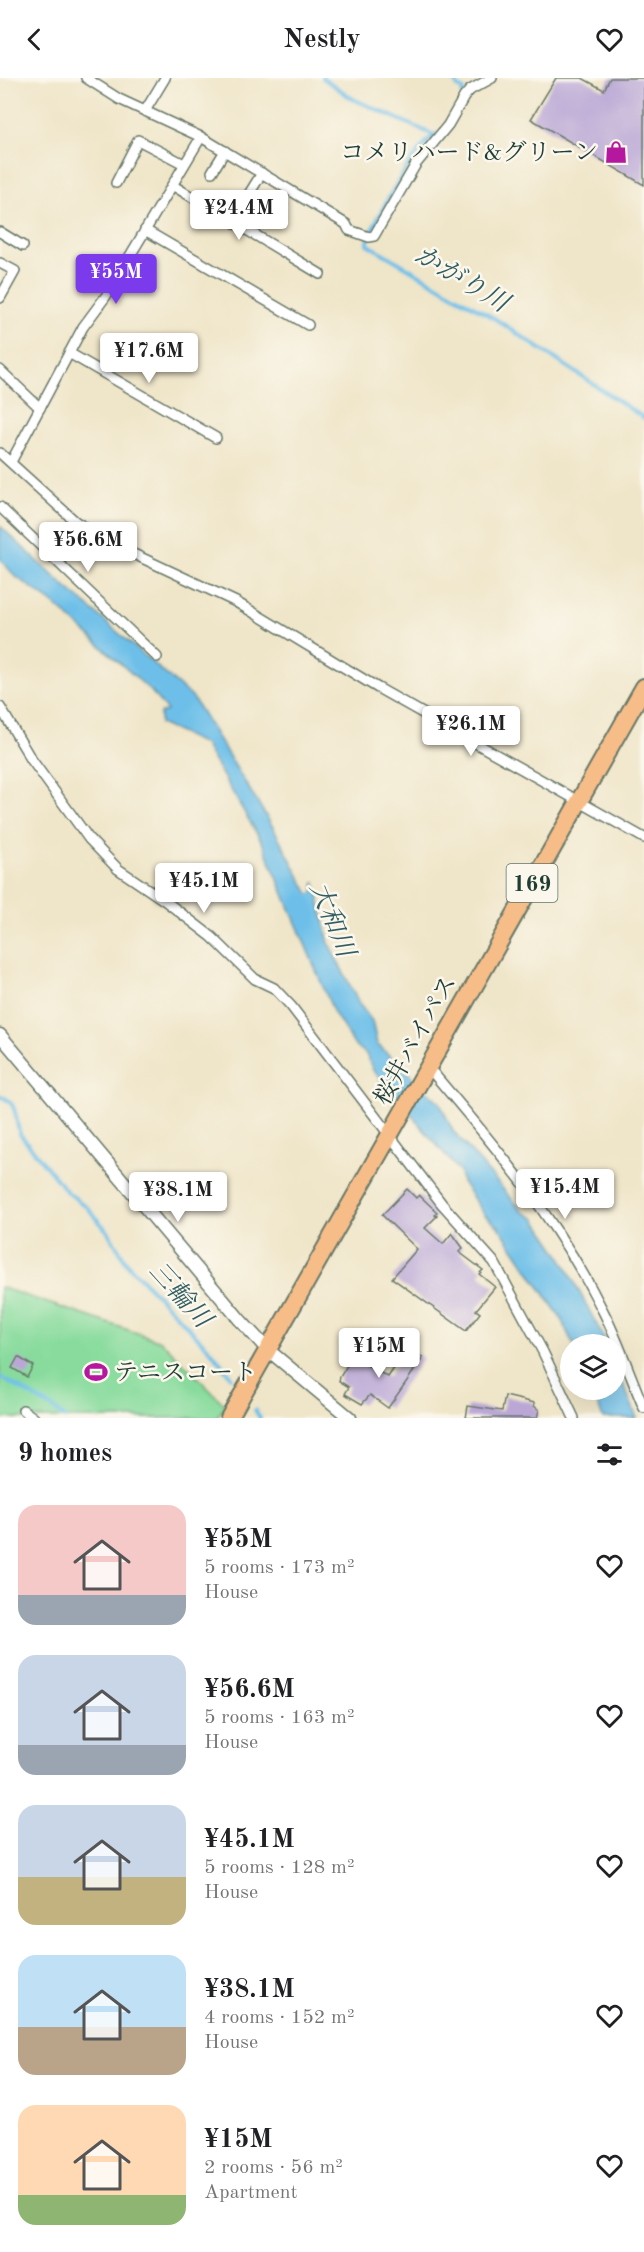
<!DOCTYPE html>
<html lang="en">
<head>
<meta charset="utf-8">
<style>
	body { margin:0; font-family:"Old Standard TT","Noto Serif JP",serif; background:#f6f6f6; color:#202124; height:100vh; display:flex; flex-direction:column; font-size:22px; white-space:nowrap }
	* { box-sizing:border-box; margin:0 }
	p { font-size:20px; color:#757577 }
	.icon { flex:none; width:33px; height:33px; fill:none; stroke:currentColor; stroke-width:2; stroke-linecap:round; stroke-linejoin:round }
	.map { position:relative; height:1340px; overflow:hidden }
	.sheet { display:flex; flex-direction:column; background:#fff; flex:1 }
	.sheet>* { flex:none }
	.controls { position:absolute; left:560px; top:1256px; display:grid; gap:12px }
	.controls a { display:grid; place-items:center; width:66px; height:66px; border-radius:50%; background:#fff; box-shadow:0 6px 24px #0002; font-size:30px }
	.price { position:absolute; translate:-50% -51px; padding:0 14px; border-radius:6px; background:#fff; color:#222; font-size:20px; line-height:39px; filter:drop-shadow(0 2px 3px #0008) }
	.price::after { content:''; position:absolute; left:50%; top:36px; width:18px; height:14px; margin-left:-9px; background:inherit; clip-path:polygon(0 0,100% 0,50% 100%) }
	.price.current { background:#7c3aed; color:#fff }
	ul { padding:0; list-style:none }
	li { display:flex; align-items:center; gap:18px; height:150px; padding:0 18px }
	li span { display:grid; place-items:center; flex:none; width:168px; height:120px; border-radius:18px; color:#555 }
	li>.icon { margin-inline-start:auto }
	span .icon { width:72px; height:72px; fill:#fffc; stroke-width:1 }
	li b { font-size:26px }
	h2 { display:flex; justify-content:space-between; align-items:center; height:72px; padding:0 18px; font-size:26px }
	header { display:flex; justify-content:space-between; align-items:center; height:78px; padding:0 18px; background:#fff; font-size:27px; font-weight:800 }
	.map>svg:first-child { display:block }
</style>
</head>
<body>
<header><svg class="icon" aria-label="back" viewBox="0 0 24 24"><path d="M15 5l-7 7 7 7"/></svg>Nestly<svg class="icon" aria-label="heart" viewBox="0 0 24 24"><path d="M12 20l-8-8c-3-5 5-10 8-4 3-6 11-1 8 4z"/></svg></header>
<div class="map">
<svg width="644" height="1340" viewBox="0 0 644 1340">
	<rect width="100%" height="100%" fill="#fbf7ec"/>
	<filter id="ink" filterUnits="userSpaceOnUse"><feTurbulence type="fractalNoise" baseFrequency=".0167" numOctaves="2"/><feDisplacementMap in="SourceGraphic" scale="12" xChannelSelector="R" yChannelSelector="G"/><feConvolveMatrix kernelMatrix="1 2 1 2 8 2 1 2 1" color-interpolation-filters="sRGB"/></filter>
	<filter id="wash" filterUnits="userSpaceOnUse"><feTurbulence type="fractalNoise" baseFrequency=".008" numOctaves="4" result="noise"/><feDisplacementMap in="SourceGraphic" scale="24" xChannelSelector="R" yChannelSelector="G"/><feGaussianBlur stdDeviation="1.35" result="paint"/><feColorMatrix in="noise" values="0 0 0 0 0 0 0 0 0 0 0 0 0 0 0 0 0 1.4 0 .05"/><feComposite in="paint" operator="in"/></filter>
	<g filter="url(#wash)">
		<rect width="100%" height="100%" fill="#efe5c8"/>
		<!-- green -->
		<path fill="#88db9d" stroke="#548c68" stroke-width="1.5" d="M0,1209L161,1263L225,1327L217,1340H0Z"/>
		<!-- water -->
		<g fill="#6dbfe9" stroke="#467e8e" stroke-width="1.5">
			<path d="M0,448L60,504L193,620L274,751L309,816L313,815L315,803L329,866L360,927L372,943L377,966L440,1025L453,1053L523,1134L535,1140L561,1179L607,1266H573L560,1239L499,1149L485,1137L462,1104L460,1094L373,992L366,976L355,968L334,935L262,764L204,666L160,646V635L167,633L151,613L53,525L15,498L0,481Z"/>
			<path d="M615,1286L637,1340H603L592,1311H615Z"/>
		</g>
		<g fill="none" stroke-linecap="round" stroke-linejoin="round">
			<!-- stream -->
			<g stroke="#6dbfe9" stroke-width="4">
				<path d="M323,0L353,21L434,57"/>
				<path d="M453,0L458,9L464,12L462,15"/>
				<path d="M436,56C412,73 377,138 367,166L497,242L644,340"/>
				<path d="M0,1018C19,1025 14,1039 20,1056L67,1114L87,1129L108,1154L128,1187L212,1274L231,1299"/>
				<path d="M0,1299L53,1330L65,1340"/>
				<path d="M255,1332L260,1340"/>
			</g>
		</g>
		<g id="blocks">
			<!-- building -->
			<g fill="#baa7d6">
				<path d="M556,0H582L604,12L610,0H644V107L531,41Z"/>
				<path d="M407,1111L416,1120L419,1117L437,1134L435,1137L437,1138L425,1150L443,1166L452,1155L463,1170L459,1174L483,1192L479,1196L495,1209L476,1232L480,1235L466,1253L392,1200L417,1171L382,1137Z"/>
				<path d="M408,1270L423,1280L388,1330L370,1317L362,1326L345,1316L349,1309L339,1303L340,1299L352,1279L388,1299Z"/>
				<path d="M18,1279L33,1288L27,1299L12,1290Z"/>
				<path d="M505,1318L535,1325L534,1328L539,1332L537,1340H466L468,1328L502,1333Z"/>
			</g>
		</g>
	</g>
	<g filter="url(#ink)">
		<use href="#blocks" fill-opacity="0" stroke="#687868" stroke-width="1.5"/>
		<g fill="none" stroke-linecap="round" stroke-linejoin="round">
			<!-- minor casing -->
			<g stroke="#687868" stroke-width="12">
				<g id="minor">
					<path d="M86,0L119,21L201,59L346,146L349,152L369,159L374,158L416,86L448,47L464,19L470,12L492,0"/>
					<path d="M145,33L165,0"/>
					<path d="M212,94L225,73"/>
					<path d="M116,105L138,62L184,86"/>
					<path d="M172,107L320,196"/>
					<path d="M249,116L262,95"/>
					<path d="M145,152L308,247"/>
					<path d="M0,154L23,168"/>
					<path d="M0,185L15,193L0,220"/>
					<path d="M69,275L216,360"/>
					<path d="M0,292L40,330"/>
					<path d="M0,375L76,444L125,472L236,524L378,610L644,760"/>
					<path d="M11,384L83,249L106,218L201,59"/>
					<path d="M0,429L157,579"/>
					<path d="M0,629L31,681L89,761L118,791L164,822L212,859L255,901L274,910L291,928L442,1126L494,1184L543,1274L574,1340"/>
					<path d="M428,989C493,1065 558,1142 603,1233C619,1264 630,1298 644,1330"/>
					<path d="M23,1332L34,1340"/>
				</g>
			</g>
			<!-- tertiary casing -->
			<g stroke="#687868" stroke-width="15">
				<path id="tertiary" d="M0,957L240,1242L267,1271L350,1340"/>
			</g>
			<!-- trunk casing -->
			<g stroke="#687868" stroke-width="20">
				<path id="trunk" d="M229,1340L644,609"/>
			</g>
			<!-- minor -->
			<use href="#minor" stroke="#fff" stroke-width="9"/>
			<!-- tertiary -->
			<use href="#tertiary" stroke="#fff" stroke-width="12"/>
			<!-- trunk -->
			<use href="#trunk" stroke="#f7bd88" stroke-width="16"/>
		</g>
	</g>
	<!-- icons -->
	<defs>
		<g id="shop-bare" transform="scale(1.8)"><path d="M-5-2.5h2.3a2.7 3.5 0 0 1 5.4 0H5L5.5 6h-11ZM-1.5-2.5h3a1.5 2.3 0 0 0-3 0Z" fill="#b5179e" stroke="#fbf7ec" stroke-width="2.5" paint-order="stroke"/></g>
		<g id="stadium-bare" transform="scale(1.8)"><path d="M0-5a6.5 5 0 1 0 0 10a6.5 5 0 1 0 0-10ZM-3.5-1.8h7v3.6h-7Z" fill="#b5179e" stroke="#fbf7ec" stroke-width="2.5" paint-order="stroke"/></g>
	</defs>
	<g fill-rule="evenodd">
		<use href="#shop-bare" x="616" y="74"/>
		<use href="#stadium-bare" x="96" y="1294"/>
	</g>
	<g text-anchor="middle" stroke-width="5" stroke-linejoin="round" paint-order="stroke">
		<!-- shield labels -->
		<rect fill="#fbf7ec" stroke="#61756b" stroke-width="1.5" x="506.5" y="786" width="51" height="38" rx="4.5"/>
		<g font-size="22" font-weight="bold" fill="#1f3d34">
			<text x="532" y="813">169</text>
		</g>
		<!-- poi labels -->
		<g font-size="24" fill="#1f3d34" stroke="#fbf7ec" text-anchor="end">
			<text x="598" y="82">コメリハード&amp;グリーン</text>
			<text x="114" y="1302" text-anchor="start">テニスコート</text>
		</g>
		<!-- street labels -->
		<g font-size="24" fill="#1f3d34" stroke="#fbf7ec">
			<text transform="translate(415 962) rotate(-61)" y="8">桜井バイパス</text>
		</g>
		<!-- water labels -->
		<g font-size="26" font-style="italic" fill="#325e61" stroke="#fbf7ec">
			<text transform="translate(462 200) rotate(31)" y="9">かがり川</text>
			<text transform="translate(333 841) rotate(68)" y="9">大和川</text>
			<text transform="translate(181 1216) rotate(48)" y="9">三輪川</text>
		</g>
	</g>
</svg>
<div class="controls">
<a><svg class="icon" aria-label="layers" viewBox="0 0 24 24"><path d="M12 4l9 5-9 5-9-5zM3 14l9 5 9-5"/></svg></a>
</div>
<b class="price" style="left:239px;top:163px">¥24.4M</b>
<b class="price current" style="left:116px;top:227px">¥55M</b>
<b class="price" style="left:149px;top:306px">¥17.6M</b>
<b class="price" style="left:88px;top:495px">¥56.6M</b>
<b class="price" style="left:471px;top:679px">¥26.1M</b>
<b class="price" style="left:204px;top:836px">¥45.1M</b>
<b class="price" style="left:565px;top:1142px">¥15.4M</b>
<b class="price" style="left:178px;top:1145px">¥38.1M</b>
<b class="price" style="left:379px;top:1301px">¥15M</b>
</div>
<section class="sheet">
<h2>9 homes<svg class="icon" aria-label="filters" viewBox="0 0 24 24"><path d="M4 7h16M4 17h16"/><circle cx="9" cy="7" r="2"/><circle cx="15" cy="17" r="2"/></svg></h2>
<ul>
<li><span style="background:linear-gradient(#f6c9c9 75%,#9aa5b1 0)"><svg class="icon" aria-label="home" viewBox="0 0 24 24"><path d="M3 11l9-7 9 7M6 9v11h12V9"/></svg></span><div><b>¥55M</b><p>5 rooms · 173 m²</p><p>House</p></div><svg class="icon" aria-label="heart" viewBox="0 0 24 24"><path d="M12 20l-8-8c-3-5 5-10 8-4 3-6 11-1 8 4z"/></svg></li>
<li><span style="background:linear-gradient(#c9d6e8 75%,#9aa5b1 0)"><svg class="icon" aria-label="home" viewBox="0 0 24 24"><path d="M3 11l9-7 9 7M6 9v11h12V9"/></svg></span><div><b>¥56.6M</b><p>5 rooms · 163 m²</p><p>House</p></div><svg class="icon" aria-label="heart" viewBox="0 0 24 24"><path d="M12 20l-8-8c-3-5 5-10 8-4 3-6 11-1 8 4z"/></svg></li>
<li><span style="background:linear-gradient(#c9d6e8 60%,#c2b280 0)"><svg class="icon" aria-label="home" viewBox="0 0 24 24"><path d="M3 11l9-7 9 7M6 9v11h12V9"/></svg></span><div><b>¥45.1M</b><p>5 rooms · 128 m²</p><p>House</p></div><svg class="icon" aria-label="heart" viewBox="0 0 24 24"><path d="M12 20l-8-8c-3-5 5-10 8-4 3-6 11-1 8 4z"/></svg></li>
<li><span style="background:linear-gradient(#bfe0f5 60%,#b9a48a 0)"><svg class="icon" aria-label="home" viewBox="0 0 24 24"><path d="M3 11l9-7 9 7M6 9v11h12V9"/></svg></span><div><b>¥38.1M</b><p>4 rooms · 152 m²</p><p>House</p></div><svg class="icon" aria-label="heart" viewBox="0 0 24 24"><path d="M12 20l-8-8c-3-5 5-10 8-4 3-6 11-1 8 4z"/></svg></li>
<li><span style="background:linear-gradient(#ffd9b3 75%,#8fb573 0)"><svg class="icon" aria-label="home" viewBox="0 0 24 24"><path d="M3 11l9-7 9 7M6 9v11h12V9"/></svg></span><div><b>¥15M</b><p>2 rooms · 56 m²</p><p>Apartment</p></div><svg class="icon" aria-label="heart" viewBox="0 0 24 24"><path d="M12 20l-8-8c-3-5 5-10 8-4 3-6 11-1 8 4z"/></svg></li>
</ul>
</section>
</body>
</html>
